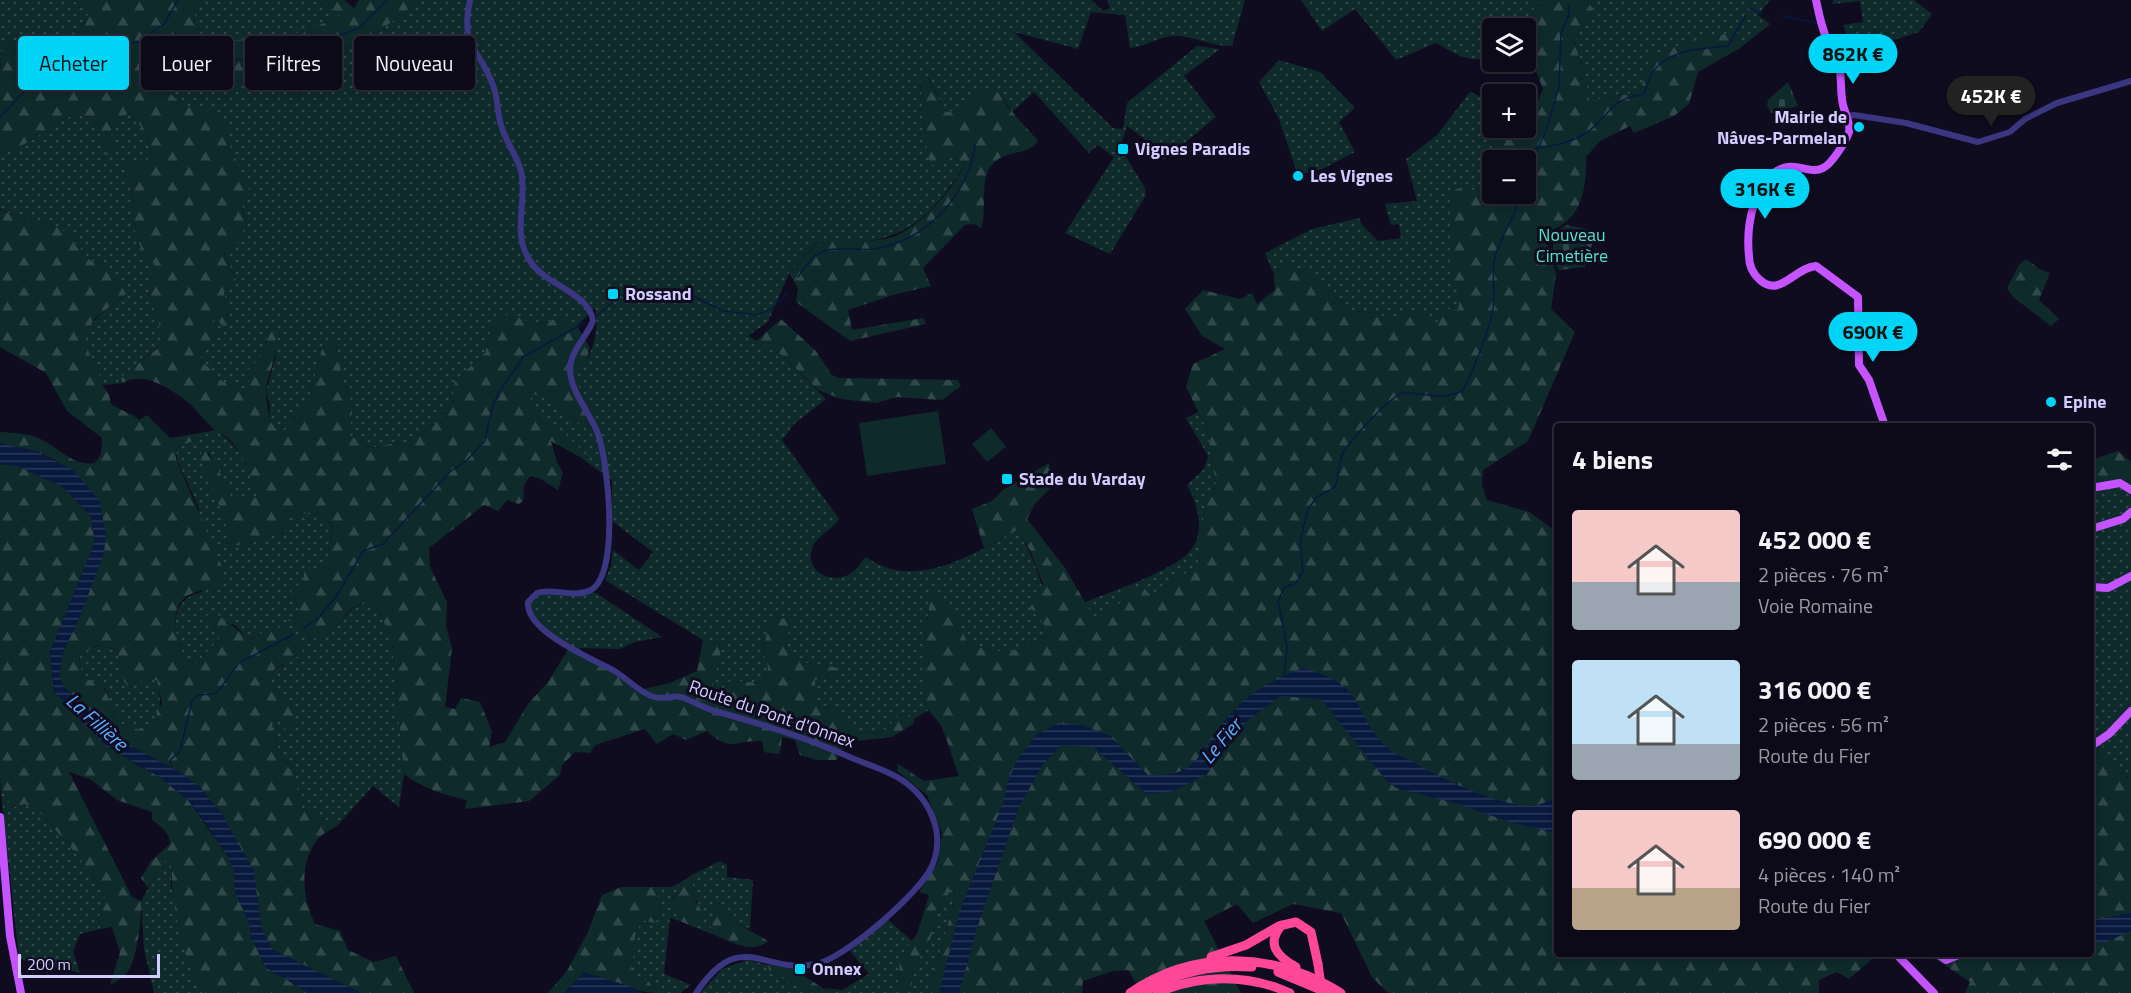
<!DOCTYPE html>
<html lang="fr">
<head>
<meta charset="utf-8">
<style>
	body { margin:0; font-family:"Titillium Web",sans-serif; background:#151221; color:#f1f3f6; height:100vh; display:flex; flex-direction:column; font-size:22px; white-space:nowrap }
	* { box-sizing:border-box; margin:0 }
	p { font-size:20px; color:#9a9aa2 }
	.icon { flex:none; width:33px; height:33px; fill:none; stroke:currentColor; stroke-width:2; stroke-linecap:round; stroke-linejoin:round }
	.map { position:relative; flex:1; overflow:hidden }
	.drawer { position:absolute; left:1554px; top:423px; width:540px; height:534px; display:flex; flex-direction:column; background:#0c0918; border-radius:6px; box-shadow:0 3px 9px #0003,0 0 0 2px #2c2a37 }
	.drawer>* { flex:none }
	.guide { position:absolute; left:18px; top:36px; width:570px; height:54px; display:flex; gap:12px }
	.controls { position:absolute; left:1482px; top:18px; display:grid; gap:12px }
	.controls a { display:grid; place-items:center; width:54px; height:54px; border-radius:6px; background:#0c0918; box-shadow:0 3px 9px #0003,0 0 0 2px #2c2a37; font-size:30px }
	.scale { position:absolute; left:18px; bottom:15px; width:142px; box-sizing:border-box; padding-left:6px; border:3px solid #d3ccff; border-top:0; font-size:16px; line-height:21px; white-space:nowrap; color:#d3ccff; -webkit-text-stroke:4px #100c20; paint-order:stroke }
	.price { position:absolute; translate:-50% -51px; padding:0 14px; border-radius:21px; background:#00d5f7; color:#111; font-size:20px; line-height:39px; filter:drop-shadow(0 2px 3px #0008) }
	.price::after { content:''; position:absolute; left:50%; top:36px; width:18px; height:14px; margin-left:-9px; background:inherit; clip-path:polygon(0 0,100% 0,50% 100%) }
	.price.on { background:#222; color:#fff }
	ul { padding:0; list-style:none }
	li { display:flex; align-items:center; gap:18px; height:150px; padding:0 18px }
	li span { display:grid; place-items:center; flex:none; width:168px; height:120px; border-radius:6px; color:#555 }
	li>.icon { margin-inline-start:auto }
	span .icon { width:72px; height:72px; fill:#fffc; stroke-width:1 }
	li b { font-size:26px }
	h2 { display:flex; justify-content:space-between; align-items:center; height:72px; padding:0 18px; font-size:26px }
	.chip { padding:0 21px; border-radius:6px; background:#0c0918; box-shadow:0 3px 9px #0003,0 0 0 2px #2c2a37; font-size:21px; line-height:54px }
	.chip.on { background:#00d5f7; color:#111 }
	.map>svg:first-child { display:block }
</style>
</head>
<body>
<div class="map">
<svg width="2131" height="993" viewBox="0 0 2131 993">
	<defs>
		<pattern id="grass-dots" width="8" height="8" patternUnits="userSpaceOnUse" patternTransform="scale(1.5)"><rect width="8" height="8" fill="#0f2a2b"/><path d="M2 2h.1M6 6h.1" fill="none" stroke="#31484b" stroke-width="1.8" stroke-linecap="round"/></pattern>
		<pattern id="forest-firs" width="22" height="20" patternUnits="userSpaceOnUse" patternTransform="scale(1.5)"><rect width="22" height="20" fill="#0f2a2b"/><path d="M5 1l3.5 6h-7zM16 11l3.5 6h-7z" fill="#31484b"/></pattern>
		<pattern id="cemetery-stones" width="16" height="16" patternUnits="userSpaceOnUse" patternTransform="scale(1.5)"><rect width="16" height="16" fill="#0f2a2b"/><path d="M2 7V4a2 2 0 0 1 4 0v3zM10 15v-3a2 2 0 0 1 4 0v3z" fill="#31484b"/></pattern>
		<pattern id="water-rules" width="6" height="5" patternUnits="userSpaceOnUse" patternTransform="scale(1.5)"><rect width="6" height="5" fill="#08193e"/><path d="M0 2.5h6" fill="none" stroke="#2b395b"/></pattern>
	</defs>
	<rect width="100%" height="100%" fill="#100c20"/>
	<!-- grass -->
	<g fill="url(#grass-dots)">
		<path d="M0,0H72L90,11L80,29L40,41L4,44L0,68Z"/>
		<path d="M201,0H323L341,17L283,38L206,41L194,25L195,6Z"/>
		<path d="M421,0H1091L1103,11L1110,8L1107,0H1245L1232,46C1211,47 1190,34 1171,36C1156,38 1145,47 1130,48L1125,15L1091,12L1078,49L1014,32L1113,128L1123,129L1127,103L1197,46L1220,49L1184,76L1216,117L1164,160L1147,141L1127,126L1120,147L1145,188L1146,195L1110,254L1065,233L1114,157L1098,145L1089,153L1034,92L1012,112L999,92L963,110L946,112L928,77L920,84L929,163L952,156L965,164C925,229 895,247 817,242L789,273L768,322L748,336L782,355L826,399L794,424L782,440L839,519C832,531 818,534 813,546C803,570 829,585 850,574C856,571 861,562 866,557C914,592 972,555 1017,530C1039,565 1045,593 1051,633C1014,653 1009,658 968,644L957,619L933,586C924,627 922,668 929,710L915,718L899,715L882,733L857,732L837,708L814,705L815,680L837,673L835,667L806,663L786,648L790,620L773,616L763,647L768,668L763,683L730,681L721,691L713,686L721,645L703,640L605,580L611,566L613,550L639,570L653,552L612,521V480L580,457L585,455L534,407L529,399V393L540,395L590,431L593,409L578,386V372C593,355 600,330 595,308L577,326L555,319L538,325L492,326L485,353L455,381L452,405L434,424L403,445L393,443L371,448L349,435L353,405L343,382L336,344L323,345L309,399L283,433L279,434L269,420L270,405L266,392L276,355L273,350L275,336L269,333L261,357L247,371L251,393L222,381L200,359L207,348L211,322L216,318L229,322L224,292L236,280L224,252L245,221L233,154L227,139V126L203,107L184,106L166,90V86L181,85L202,91L240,82L278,85L300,95L296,64L330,54L371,37Z"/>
		<path d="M1301,0H1541L1519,28H1492V56C1472,65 1455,54 1436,43L1396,60L1355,9L1322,31Z"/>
		<path d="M1587,0H1770L1758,15L1770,24L1740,48L1737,32L1651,56L1640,92L1588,101L1585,73L1574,42L1593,9Z"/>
		<path d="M1833,0H1914L1932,14L1919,32L1854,53L1843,25L1863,22L1860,1L1832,4Z"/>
		<path d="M1279,60L1320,72L1355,108L1339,122L1355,152L1322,169L1302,174L1296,170L1279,119L1259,82Z"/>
		<path d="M1470,92L1492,102V128H1519L1508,130L1492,140L1491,179L1464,196L1450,281L1461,289L1458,310L1437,325H1395L1378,313L1353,311L1308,273L1282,265L1274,274L1265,253L1312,229L1359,218L1362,225L1378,241L1401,238L1399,224L1391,225L1385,204L1417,201L1406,159L1437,135Z"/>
		<path d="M131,111L147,137L152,155L146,162H131L125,166C127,177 132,188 133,199C136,228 131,242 154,264L149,294L158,318L162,341L157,348L121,378L123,383L102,385C98,371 89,359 84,345C78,327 114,305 125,295L106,264L91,261L67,233L49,223L14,216L0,208V154C12,149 25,145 35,138C57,123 63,112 92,117L98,127L106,155L112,154L111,128Z"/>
		<path d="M1198,412L1207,429L1216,485L1204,510L1198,565L1151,596L1120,592L1124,601L1105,612L1096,622L1083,603C1110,592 1174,571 1191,550C1206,532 1197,503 1187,485L1204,469L1208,456L1186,418Z"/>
		<path d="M215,430C238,442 252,475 259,499L231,498L208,451L207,473L226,523L228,548L286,532L285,517C309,513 318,507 334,529L331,533L328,564L318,570L304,571V583L291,592L300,611L296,624L307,632L310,639L331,633L353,608L368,600L380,612L392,643L404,774L399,807L373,786L337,826L302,808L292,772L277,746L272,725L279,720L278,694L270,685L274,669L284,665L275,628L248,639L235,625L205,617L217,629L220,638L197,663L186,661C173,636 166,600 202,592L199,508L177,460L176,448L195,440L196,434Z"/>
		<path d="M2123,479L2131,485V780L2112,767L2091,722V489L2092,485Z"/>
		<path d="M590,590L596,593L662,637L635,642L620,649L581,648L577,653L536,621L528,602L529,598L548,591Z"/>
		<path d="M98,645L117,650L124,681L129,688L135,682L157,679C163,708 163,745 122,724C116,713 109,699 105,688L83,679L79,658L85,651Z"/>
		<path d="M0,783L12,808L24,804L36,808L79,857L97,881L107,902L98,918L101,929L80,934L73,951L80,973L19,959Z"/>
		<path d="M165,860L171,863V886L197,982L203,993H154L144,949L141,901Z"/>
		<path d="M720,861L727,865V877L753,880L750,929L735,922L728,909L718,903L711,922L712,934L694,927L703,923L698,902L693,895L692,875Z"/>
		<path d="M681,882L680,889L673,897L680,921L670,918L664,974L691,985L680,993H658L649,982L631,975L635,936L642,919L662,916L655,887H671Z"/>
		<path d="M955,883L952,909L929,993H907L912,984L913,968L929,943L940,907Z"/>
		<path d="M887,919L912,941L899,959L900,987L897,993H830L824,988L842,990L869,974L850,951Z"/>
		<path d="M747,960L768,965L769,972L814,993H700L722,969Z"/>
	</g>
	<!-- forest -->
	<g fill="url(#forest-firs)" fill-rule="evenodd">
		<path d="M72,0H201L195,6L194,25L207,41L283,38L341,17L323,0H344L354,8L359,0H421L371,37L330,54L296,64L301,95L278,85L240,82L202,91L181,85L167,86L166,90L184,106L203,107C211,114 221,118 227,126V139L251,194L242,207L245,221L241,241L224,253L236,280L224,292L229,322L225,329L216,318L212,322L217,341L207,348L200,359L222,381L251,393L247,371L261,357L270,332H273C283,351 266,373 266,392C266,402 269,410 269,420L279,433H283L309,399L323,345L330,340L336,344L343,382L353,405L349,435L371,448L394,443L403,445L434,424L452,405L455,381L485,353L492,326L508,314L538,325L555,319L571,322L577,326L590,348L585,364L578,372V386L593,409L590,431L540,395L530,394C528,408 575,439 586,455L580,457L551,441L557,462L563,473L558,490L541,479L530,476L524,485L523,501L519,504L507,500L498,511L484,505L429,548L430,567L447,602L446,626L452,648L445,707L455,709L461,698L480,702L492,732L489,747L505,742L528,704L548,682L569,648L644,689L670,683L697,671L703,640L722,645L713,686L721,691L730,681L763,683L768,668L763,647L773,616L790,620L786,648L806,663L835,667L838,674L815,680V705L837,708L858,732L882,733L899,715L915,718L913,724L892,737L847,742L836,760H817L800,755L795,740L782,737L780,754L764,752L762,741C734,740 731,753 707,731L686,740L673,734L657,744L645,729L595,745L590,753L575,752L562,765L560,775L529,801L465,809L467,800C444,795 422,788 404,774L392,643L380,612L368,600L352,608L331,633L311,640L307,632L288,620L300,611L291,592L293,587L304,583V571L307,566L318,570L328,564L331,533L334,528C318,507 309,513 285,517L286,532L228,548L226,523L200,458L202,447L217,466L231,497L235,495L258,498C254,483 239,446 227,437C223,434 218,433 215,430C205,422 198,411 189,403C172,389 143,370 123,383L120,378L157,349L162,341L158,318L149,294L154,264C131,242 136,227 133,199C132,188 127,176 125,166L131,162L146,161L152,155L147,137L131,111L111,128L113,154L106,155L98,127L92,117C63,112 57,123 35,138C25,145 12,149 0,154V70L4,44L40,41L80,29L90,11Z"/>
		<path d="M1541,0H1587L1593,9L1574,42L1585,73L1589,101L1640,92L1650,56L1694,40L1737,32L1740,48L1698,72L1689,104L1674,116L1634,133L1630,126L1600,141L1586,157C1587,176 1584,207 1568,220C1555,232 1556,222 1546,242L1556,274L1551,309L1575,332L1528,441L1483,470L1482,485L1487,500L1529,512L1557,532V954H1878L1849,979L1837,972L1819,980V993H1388L1372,977L1341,913L1293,904L1253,923L1237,904L1204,921L1241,993H1142L1128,970L1113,971L1083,981L1082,993H929L952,909L955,884L940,907L929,943L913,968L912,984L907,993H897L900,987L899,959L917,934L929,895L919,892L938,862L942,833L927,795L897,771L898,764L924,781L959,776C953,762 947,736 940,724C937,719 931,715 928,709C918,682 927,614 933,585L957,619L968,644C1008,657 1015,652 1051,633L1030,608L1043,584L1030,550L1017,530L984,548L972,509L992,501L1003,490L1049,463L1052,486L1034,505L1027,519L1065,568L1096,621L1105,612L1124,601L1120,592L1142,586L1151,596L1198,565L1204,510L1216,485L1207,429L1186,387L1193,364L1225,349L1202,336L1185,309L1203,290L1240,299L1252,293L1257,304L1275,290L1274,274L1282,265L1308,273L1353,311L1378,313L1395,324L1402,312H1417L1437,324L1440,308L1458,310L1461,289L1450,282V191L1461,188L1465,196L1490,179L1492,139L1508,130L1527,126L1543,89L1526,44V28H1519ZM1492,160H1526V194H1492Z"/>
		<path d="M927,76L946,112L963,110L982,90L999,92L1007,106L1038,141C1027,155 1015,150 1000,158C975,172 989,207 981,228L975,224L965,225L923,268L931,286L893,295L848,310L852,330L923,318L926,324L850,341L796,302L798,288L789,273L818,242C834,243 882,242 896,236C925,222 951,192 965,164L952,156L939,168L929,163L920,84L921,78Z"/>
		<path d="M0,209L14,216L49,223L67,233L91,261L106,264L126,294L93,320L84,344L97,367L102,385L109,394L111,404C121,411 130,412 139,420L147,415L170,438L196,434L195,440L176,448V459L223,569L222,583C212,587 201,590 191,594C165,605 177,643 186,661L197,663L220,638L217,629L205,617L213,611C225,621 237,628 248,639C256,636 267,629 275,628C290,625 304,639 303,654L274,669L270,685L293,709L296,726L287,732L279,720L272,725L277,746L292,772L302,808L337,826C330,830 322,834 317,840C298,865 303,898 315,924L340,931L348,950L374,962L396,956L414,993H361L273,950L261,927L253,871L221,813L200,787L181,773L116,738L63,686L59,674L63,652L81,614L106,534L55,460L38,452L0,443V432C12,433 27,433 38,438C58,446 72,467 95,463L101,454L102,438L67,411L46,373L0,347ZM98,645L117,650L124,681L129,689L135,682L157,680L162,704L156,711L158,720C146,732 136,731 122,724L115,704L109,699L101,682L83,679L79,658L85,651Z"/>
		<path d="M2026,259L2041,270L2050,273L2039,300L2059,319L2051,326L2013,297L2007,288L2019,265Z"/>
		<path d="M781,319L815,350L832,375L839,378L958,380L961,386L942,400L897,397L876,403L841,399L818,390L782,355L756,341Z"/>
		<path d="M2118,451L2131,462V485L2123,480L2093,485L2091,489V460Z"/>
		<path d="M0,464L18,466L63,487L91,516L95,542L50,652L54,691L79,718L135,764L158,776L188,800L227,855L234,870L235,891L249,923L251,937L266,967L309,993H203C181,956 172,906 171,863L165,861L148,888L141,878L151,861L170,844C170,833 161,826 152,820V812L117,800L90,779L69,772L132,897L141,901C142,917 137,963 126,974C122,979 115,982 110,985L120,952L112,927L101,929L98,918L107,902L97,881L79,857L36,808L24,804L12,808L0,783Z"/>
		<path d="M2091,722L2112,767L2131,780V993H1965L1970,982L1928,954H2091Z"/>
		<path d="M692,875L693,895L703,914V923L694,927L680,921L671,905L681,882Z"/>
		<path d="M621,887H655L662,916L654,923L642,920L635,936L631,975L649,982L658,993C636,993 606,980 584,972L564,993H548L567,971L588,932L602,895Z"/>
		<path d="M717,903L728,909L735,922L768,941C752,955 730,941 712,934L711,922Z"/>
		<path d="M774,964L795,970L830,993H814L769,972L768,965Z"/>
	</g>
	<!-- cemetery -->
	<g fill="url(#cemetery-stones)">
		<path d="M1788,82L1798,106L1771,113L1767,105L1768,100Z"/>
		<path d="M1567,225L1596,231L1585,267L1559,270L1552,257L1555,232Z"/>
	</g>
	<!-- pitch -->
	<g fill="#0f2a2b">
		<path d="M938,411L946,464L867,476L859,423Z"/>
		<path d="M991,428L1006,447L987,462L972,444Z"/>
	</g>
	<!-- water -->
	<g fill="url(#water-rules)">
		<path d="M0,443L37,452L73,470L99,500L106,534L104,553L81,614L63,652L59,674L63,686L116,738L181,773L200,787L221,813L254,871L261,927L273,950L361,993H309L266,968L251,937L249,923L235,891L234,870L227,855L202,818L188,800L158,776L107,747L54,691L50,652L95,542L91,516L63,487L18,466L0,464Z"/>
		<path d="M1303,668C1372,687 1349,713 1390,750C1397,756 1407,758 1415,763C1441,779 1500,806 1531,806C1539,806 1548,800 1557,799V833L1513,823L1455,803L1396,788L1385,779L1321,699L1280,696L1247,721L1207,774L1174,791L1147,794L1093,747L1061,745L1043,764L1019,807L977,928L959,993H939L960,910L1003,803L1008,781L1016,762L1036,735L1058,723L1082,725L1110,736L1148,775C1201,778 1198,750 1227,718C1248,693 1273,679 1303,668Z"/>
		<path d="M2131,913V931L2104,943L2091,941V920Z"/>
		<path d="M584,972L632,987L642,993H564Z"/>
	</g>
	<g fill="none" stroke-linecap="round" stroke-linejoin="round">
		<!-- stream -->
		<g stroke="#08193e" stroke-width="1.5">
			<path d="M1749,8L1763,14"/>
			<path d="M1783,16L1816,23"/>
			<path d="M139,42L164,24L178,0"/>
			<path d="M0,117L37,78L57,73L102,48L138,42L208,57L246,60L284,57L359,28L387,0"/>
			<path d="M1536,148C1555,146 1570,143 1586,133C1609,118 1610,97 1643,95C1648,87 1649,76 1654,70C1672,49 1703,48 1728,46L1746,15"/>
			<path d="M1526,173L1546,131L1559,87L1561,33L1569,15V5"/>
			<path d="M798,277C805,268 812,255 824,251C839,246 858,251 874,249C925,241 969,196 975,144"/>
			<path d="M598,315L619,296L649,291L667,298L691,295L723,311L757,315L772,309L787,293"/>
			<path d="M303,629L318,618L336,597L363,551L383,544L450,472L468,459L485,441L492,408L498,394L523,357L584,323"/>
			<path d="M1284,676L1287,647L1278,601L1284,588L1296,583L1303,571L1300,542L1308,509L1317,497L1335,487C1339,476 1338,465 1342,455C1347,443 1392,394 1404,393C1424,392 1444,402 1463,390C1471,377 1492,323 1493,308C1496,290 1490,270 1496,253C1503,233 1516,215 1521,194"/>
			<path d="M172,768L170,760L180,751L192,700L198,695L213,694L219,690L239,663L294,634"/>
		</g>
		<!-- minor -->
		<g stroke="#3b3681" stroke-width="6">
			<path d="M470,0C460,49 479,47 493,85C498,97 497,112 501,125C505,141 517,155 521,171C528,202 511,232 530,261C545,285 590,293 593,321C586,338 570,351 570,370C571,394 592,414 599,437C608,465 620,573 591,590C574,599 554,587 537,593L528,602C525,631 592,659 613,670C627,678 638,692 654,697C663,700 673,695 681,697C693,701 703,708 715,711C764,725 805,737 852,758C868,765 887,770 902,780C930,799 946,833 932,866C921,892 844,959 816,964C762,975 741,926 696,993"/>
			<path d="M1847,116L1854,115L1906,123L1978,142L2010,132L2025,119L2057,103L2131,81"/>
		</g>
		<!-- major -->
		<g stroke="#c553ff" stroke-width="8">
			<path d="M1816,0C1819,14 1822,31 1829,44C1832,51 1837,57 1839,64C1842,78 1840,92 1843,105C1845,113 1851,124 1849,132C1846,141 1832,164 1823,168C1812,174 1800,165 1788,167C1753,173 1746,228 1749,256C1749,266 1753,274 1760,280C1780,298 1794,268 1816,266L1858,297L1859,365L1869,380L1885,426"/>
			<path d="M2091,488L2120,483L2131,490"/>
			<path d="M2091,529L2123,519L2131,512"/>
			<path d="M2091,587L2108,588L2131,576"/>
			<path d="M2091,746L2109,734L2131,711"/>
			<path d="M0,817L10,936L21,993"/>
			<path d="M1896,954L1934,993"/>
			<path d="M1937,954L1946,960L1961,954"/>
		</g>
		<!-- highway -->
		<g stroke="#ff4798" stroke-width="9">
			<path d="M1282,925C1265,944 1278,957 1296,967"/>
			<path d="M1211,957L1246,945L1279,926L1296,922L1311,932L1318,964"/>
			<path d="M1278,972L1328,993"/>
			<path d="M1130,993C1195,948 1275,952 1341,993"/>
			<path d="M1143,993C1175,972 1214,964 1252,967"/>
			<path d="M1157,993C1200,974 1248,974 1290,993"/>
		</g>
		<!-- highway-bridge -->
		<path stroke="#ff4798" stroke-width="9" d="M1318,964L1322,993"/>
	</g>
	<!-- markers -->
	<g fill="#00d5f7" stroke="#100c20" stroke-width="2">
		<circle cx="1859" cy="127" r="6"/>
		<rect x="1117" y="143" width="12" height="12" rx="3"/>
		<circle cx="1298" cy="176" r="6"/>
		<rect x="607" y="288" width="12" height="12" rx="3"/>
		<circle cx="2051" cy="402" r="6"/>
		<rect x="1001" y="473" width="12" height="12" rx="3"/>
		<rect x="794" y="963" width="12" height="12" rx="3"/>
	</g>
	<g text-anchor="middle" stroke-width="6" stroke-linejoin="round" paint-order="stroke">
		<!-- poi labels -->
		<g font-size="18" font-weight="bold" fill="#d3ccff" stroke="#100c20" text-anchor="start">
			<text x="1847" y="123" text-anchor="end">Mairie de<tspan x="1847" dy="21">Nâves-Parmelan</tspan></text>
			<text x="1135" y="155">Vignes Paradis</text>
			<text x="1310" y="182">Les Vignes</text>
			<text x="625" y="300">Rossand</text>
			<text x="2063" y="408">Epine</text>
			<text x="1019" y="485">Stade du Varday</text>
			<text x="812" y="975">Onnex</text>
		</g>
		<!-- park labels -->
		<g font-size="18" fill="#55e2c4" stroke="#100c20">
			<text x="1572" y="241">Nouveau<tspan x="1572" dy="21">Cimetière</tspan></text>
		</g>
		<!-- street labels -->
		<g font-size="18" fill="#d3ccff" stroke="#100c20">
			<text transform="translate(772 714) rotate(19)" y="6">Route du Pont d'Onnex</text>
		</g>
		<!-- water labels -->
		<g font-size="20" font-style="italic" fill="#5aacff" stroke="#100c20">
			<text transform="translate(97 722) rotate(42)" y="7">La Fillière</text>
			<text transform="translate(1221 741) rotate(-50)" y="7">Le Fier</text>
		</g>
	</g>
</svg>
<div class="controls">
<a><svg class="icon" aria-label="layers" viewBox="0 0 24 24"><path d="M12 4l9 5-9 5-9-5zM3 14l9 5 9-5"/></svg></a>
<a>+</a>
<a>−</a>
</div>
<div class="scale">200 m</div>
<b class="price" style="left:1853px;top:85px">862K €</b>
<b class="price on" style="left:1991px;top:127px">452K €</b>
<b class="price" style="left:1765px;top:220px">316K €</b>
<b class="price" style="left:1873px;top:363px">690K €</b>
<div class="guide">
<a class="chip on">Acheter</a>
<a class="chip">Louer</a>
<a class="chip">Filtres</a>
<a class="chip">Nouveau</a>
</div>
<section class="drawer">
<h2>4 biens<svg class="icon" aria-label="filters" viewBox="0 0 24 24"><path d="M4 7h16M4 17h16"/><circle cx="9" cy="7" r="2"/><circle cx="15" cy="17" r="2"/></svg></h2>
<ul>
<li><span style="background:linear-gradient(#f6c9c9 60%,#9aa5b1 0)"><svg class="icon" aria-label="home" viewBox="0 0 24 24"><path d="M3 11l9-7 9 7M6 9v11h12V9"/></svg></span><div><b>452 000 €</b><p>2 pièces · 76 m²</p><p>Voie Romaine</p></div></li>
<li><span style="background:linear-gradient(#bfe0f5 70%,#9aa5b1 0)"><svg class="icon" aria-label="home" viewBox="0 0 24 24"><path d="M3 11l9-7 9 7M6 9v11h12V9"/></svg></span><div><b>316 000 €</b><p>2 pièces · 56 m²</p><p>Route du Fier</p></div></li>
<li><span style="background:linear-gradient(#f6c9c9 65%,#b9a48a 0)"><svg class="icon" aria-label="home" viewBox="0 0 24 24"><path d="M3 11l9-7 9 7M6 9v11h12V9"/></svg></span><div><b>690 000 €</b><p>4 pièces · 140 m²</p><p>Route du Fier</p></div></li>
</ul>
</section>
</div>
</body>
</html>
